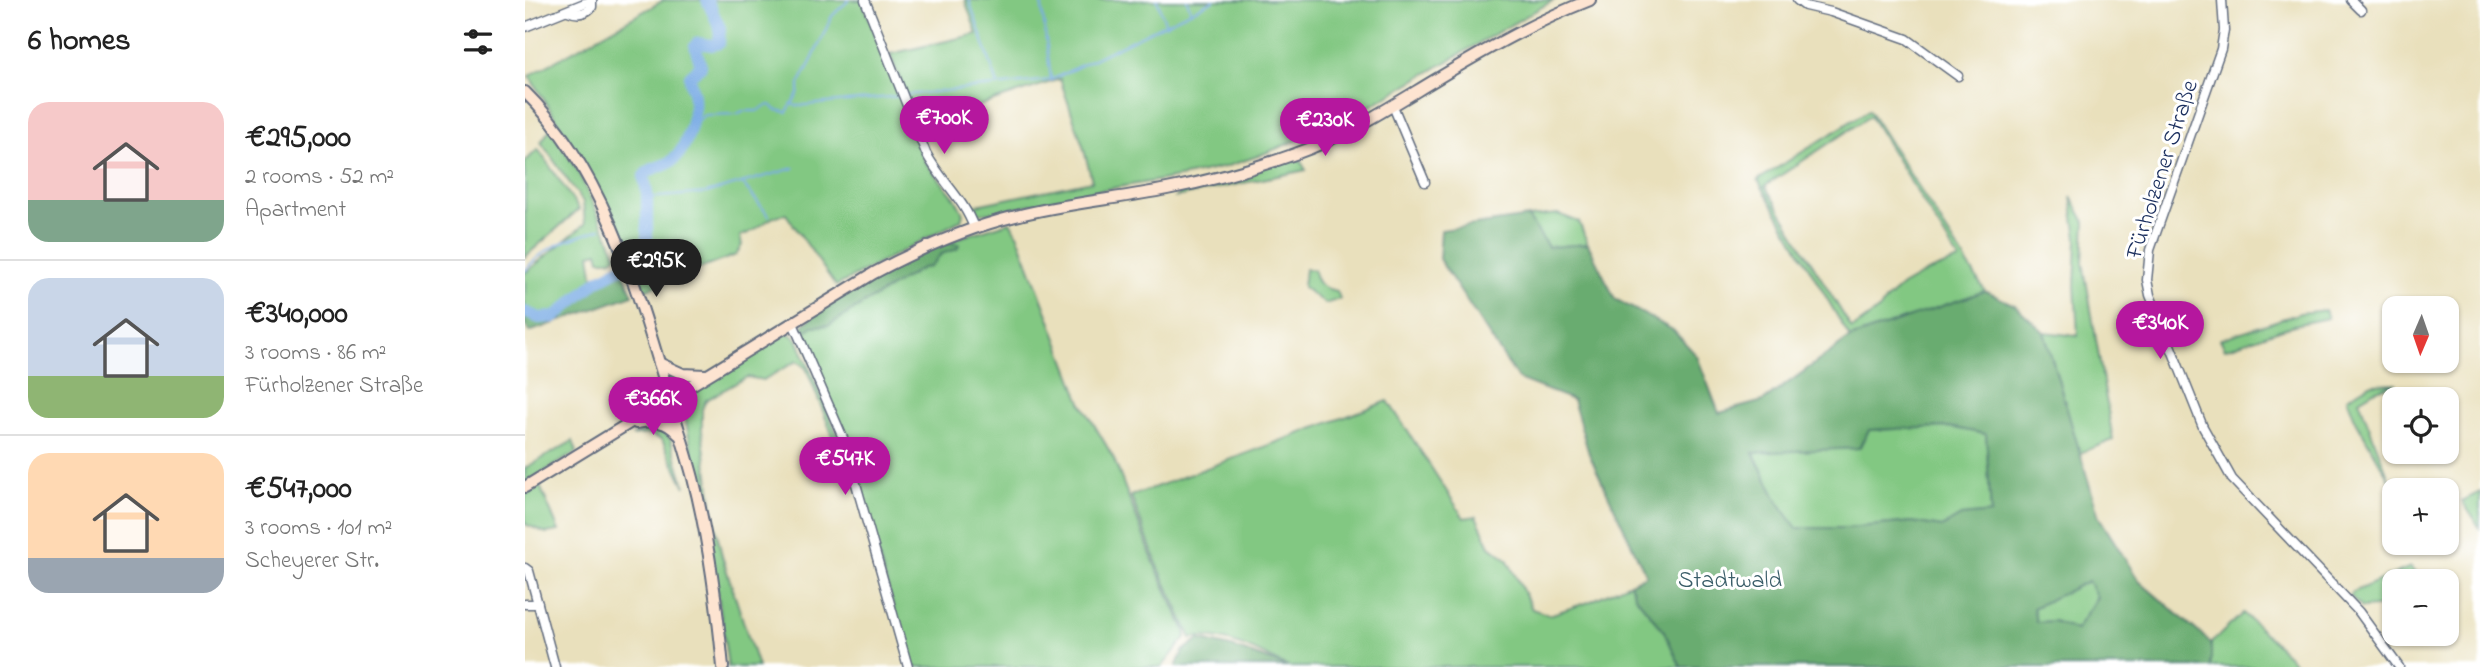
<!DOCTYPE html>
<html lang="en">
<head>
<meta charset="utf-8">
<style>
	body { margin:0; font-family:"Indie Flower",sans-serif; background:#f2f2f2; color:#222; height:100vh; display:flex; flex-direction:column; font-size:26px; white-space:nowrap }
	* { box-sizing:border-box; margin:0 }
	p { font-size:23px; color:#767676 }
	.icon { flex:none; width:38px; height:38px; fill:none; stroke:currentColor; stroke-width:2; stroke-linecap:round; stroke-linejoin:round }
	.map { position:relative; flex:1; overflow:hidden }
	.details { display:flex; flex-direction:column; background:#fff; width:525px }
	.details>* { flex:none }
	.needle { width:46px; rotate:182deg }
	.buttons { position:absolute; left:1857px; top:296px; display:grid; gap:14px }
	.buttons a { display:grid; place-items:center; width:77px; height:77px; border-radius:14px; background:#fff; box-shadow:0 2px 5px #0004; font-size:35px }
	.price { position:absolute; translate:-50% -60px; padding:0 16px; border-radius:24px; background:#b5179e; color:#fff; font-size:23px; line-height:46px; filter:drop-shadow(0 2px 4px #0008) }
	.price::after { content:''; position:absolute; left:50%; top:42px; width:21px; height:16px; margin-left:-10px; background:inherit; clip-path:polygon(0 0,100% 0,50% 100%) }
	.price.on { background:#222; color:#fff }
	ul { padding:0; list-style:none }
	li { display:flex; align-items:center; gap:21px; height:175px; padding:0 28px }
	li+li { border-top:2px solid #e0e0e0 }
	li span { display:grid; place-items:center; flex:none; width:196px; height:140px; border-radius:21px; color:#555 }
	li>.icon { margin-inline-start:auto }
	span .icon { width:84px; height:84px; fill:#fffc; stroke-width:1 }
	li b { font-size:30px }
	h2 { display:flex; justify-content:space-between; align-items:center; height:84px; padding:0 28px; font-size:30px }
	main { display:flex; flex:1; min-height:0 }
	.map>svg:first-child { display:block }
</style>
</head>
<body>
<main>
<section class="details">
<h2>6 homes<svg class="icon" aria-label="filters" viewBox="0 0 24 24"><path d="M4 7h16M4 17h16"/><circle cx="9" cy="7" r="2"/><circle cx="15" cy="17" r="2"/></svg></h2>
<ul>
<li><span style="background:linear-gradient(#f6c9c9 70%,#7fa58c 0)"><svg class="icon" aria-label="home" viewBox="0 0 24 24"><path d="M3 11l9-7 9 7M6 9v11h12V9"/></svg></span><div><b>€295,000</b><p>2 rooms · 52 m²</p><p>Apartment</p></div></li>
<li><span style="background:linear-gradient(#c9d6e8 70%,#8fb573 0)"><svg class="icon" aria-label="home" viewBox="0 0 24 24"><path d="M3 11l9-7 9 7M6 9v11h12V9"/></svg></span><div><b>€340,000</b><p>3 rooms · 86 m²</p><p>Fürholzener Straße</p></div></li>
<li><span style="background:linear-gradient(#ffd9b3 75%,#9aa5b1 0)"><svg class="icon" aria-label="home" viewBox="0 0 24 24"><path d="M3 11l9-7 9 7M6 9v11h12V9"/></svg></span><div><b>€547,000</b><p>3 rooms · 101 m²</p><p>Scheyerer Str.</p></div></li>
</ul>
</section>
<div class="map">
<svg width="1955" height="667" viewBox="0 0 1955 667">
	<rect width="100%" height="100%" fill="#fff"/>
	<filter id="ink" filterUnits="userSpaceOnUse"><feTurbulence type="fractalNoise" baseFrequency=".0143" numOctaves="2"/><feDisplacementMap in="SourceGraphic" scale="14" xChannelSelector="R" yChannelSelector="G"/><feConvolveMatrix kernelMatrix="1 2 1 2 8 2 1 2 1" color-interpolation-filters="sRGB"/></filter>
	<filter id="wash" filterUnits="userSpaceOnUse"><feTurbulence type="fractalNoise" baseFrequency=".00686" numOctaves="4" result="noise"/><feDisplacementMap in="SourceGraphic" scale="28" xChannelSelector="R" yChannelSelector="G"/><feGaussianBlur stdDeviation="1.57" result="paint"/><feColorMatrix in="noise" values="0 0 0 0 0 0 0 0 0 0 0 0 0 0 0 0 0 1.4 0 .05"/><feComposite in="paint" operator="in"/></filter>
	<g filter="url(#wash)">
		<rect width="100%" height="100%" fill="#e9e0bc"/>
		<!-- green -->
		<g fill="#82c882" stroke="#4e7c70" stroke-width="2" fill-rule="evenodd">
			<path d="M139,0H337L400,162L430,198L438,213L436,220L311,286L261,214C240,216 236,231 215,236L217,245L211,255L117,291L86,215L42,136L4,76Z"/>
			<path d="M440,0H1029L817,122L733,156L700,167L660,176L570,191L469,212L447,214L442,207L567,181L558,146L535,79L393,126L365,54L452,34Z"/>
			<path d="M1344,110L1460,291L1325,338L1233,180ZM1345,116L1434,260L1402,272L1377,286L1361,300L1356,308L1327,329L1240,186Z"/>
			<path d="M25,129L52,169L92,256L85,260H75L73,252L65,254L69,281C46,302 33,325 0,311V273L60,224L58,202L16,142Z"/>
			<path d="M13,149L54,209L0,257V162Z"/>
			<path d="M773,157L781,170L651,197L658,189Z"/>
			<path d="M1546,197L1560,222L1558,262L1588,440L1555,453L1519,332L1553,336L1550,286L1552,238Z"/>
			<path d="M1033,214L1054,222L1063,244L1023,247L1003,217Z"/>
			<path d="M485,222L493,236L556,402L588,457L630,565L660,630L661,637L637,667H386L320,441L323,435L319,434L275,332V328L276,330L287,326L304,325L397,268L405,267L416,254L432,249L434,245L417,243Z"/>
			<path d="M780,269L789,270C791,285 797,288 812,291L815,299L800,304L778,287Z"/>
			<path d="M1800,310L1803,318L1769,325L1700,349L1695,339L1775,313Z"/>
			<path d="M263,333L272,339L316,443L312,447L281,368L272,361L238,380L222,377L181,400L177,409V431L189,519L197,556L233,667H203L187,551L158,407L166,393Z"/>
			<path d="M1872,383L1849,391L1834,400L1865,481L1830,419L1822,398L1845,384Z"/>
			<path d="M863,401L939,518L951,516L965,546L982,559L1007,609L1024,615L1064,602L1105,583L1110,596L1139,631L1156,667H763C735,653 697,632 666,638L632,564L606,496Z"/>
			<path d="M1424,427L1461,434L1466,514L1436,516L1417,527L1387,522L1322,528L1272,529L1253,502L1228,452L1334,448L1344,430Z"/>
			<path d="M121,429L135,430L145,438L160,487L137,440L123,434L107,436Z"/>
			<path d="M48,441L52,452L0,483V468Z"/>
			<path d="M15,486L34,531L21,533L0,524V495Z"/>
			<path d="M1955,492V528L1937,501Z"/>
			<path d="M1885,567L1897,581H1869V606L1836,608L1825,596L1828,592Z"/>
			<path d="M1563,581L1572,596L1551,630L1529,621L1511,622L1508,608Z"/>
			<path d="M1718,613L1765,657L1770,664L1766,667H1686V643Z"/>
		</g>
		<!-- forest -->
		<g fill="#69ac70" stroke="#426e67" stroke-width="2" fill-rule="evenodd">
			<path d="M1003,217L1023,247L1063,244L1090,299L1148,330L1172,356L1194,413L1238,401L1325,338L1460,291L1490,305L1519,332L1574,517L1614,581L1686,643V667H1156L1139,631L1110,596L1105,583L1121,575L1064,454L1048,400L993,379L914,259L916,230ZM1424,427L1461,434L1466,513L1436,516L1417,527L1387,522L1322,528H1272L1253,502L1228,453L1334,448L1344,430ZM1563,581L1572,597L1551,630L1529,621L1511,622L1508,608Z"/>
			<path d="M417,243L434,244L432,249L416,254L405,267L397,268L304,325L288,326L281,331L276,330C279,312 396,253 417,243Z"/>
			<path d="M98,271L108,295L4,332L0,324V316C32,329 40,307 63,291C74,284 86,277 98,271Z"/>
			<path d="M674,639L710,648L763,667H651L658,651Z"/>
		</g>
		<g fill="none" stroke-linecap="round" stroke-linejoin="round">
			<!-- stream -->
			<g stroke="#78aae4" stroke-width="2">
				<path d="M444,0L473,85"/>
				<path d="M516,0L526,79"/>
				<path d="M632,0L641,25"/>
				<path d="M662,0L666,12"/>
				<path d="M381,95L526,80L689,0"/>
				<path d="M266,103L271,106L375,96"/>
				<path d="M164,130L179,115L212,114L218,111H232L240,106L246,105L251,110L262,112L274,92V84L287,60L307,16L324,0"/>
				<path d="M218,184L244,216"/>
				<path d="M121,198L181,193L269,168"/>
				<path d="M0,271C18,246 47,238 76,229"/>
			</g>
			<!-- river -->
			<path stroke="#78aae4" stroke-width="12" d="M0,312L14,318L30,317L72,281L112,259L118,252L122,238V193L119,176C127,165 139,168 148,160C162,149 171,115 169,98C169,90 164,84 165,76L176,66L170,46L172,43L187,45L194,43L195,28L182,0"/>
		</g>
	</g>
	<g filter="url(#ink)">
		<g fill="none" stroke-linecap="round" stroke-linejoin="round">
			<!-- street casing -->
			<g stroke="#636d7f" stroke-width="11">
				<g id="street">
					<path d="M340,0L401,153C415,180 439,199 449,228"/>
					<path d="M1272,0L1280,6L1306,12L1382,39L1433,76"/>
					<path d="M1697,0L1699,30L1696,49L1625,250L1622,280L1625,295L1678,427L1707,479L1834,612L1874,667"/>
					<path d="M1826,0L1836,10"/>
					<path d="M43,11C52,15 60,14 67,7V0"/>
					<path d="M0,27L67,0"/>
					<path d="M868,106L900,182"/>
					<path d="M268,323L318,438L383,667"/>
					<path d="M0,568L4,571L30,667"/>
					<path d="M0,604H13"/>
				</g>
			</g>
			<!-- secondary casing -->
			<g stroke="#636d7f" stroke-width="14">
				<g id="secondary">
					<path d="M0,92C74,165 109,278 138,376C147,410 159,444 168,478C184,540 192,604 198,667"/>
					<path d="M134,363L158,374L181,375"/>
					<path d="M111,423C128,420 142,420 153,434"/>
					<path d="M0,487L349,273C394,249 441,228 491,216C541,203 592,199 642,189C685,181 728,169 770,154C819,137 865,107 910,80C960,50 1011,21 1065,0"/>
				</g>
			</g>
			<!-- street -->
			<use href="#street" stroke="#fff" stroke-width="8"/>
			<!-- secondary -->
			<use href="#secondary" stroke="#fde4d1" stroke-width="10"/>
		</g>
	</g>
	<g text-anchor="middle" stroke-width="6" stroke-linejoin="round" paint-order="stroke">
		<!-- street labels -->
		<g font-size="24" fill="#1b2f5e" stroke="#fff">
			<text transform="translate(1636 169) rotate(-72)" y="8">Fürholzener Straße</text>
		</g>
		<!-- park labels -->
		<g font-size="24" fill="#3a5d69" stroke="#fff">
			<text x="1205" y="587">Stadtwald</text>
		</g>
	</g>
</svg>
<div class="buttons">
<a><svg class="needle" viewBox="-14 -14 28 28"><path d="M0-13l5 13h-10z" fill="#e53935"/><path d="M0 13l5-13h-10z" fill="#767676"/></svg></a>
<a><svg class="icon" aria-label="locate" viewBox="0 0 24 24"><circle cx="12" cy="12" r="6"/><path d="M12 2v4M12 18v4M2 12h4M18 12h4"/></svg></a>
<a>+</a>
<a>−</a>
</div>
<b class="price" style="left:419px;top:156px">€700K</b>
<b class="price" style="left:800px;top:158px">€230K</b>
<b class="price on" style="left:131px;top:299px">€295K</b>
<b class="price" style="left:1635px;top:361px">€340K</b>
<b class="price" style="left:128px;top:437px">€366K</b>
<b class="price" style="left:320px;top:497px">€547K</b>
</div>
</main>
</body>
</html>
